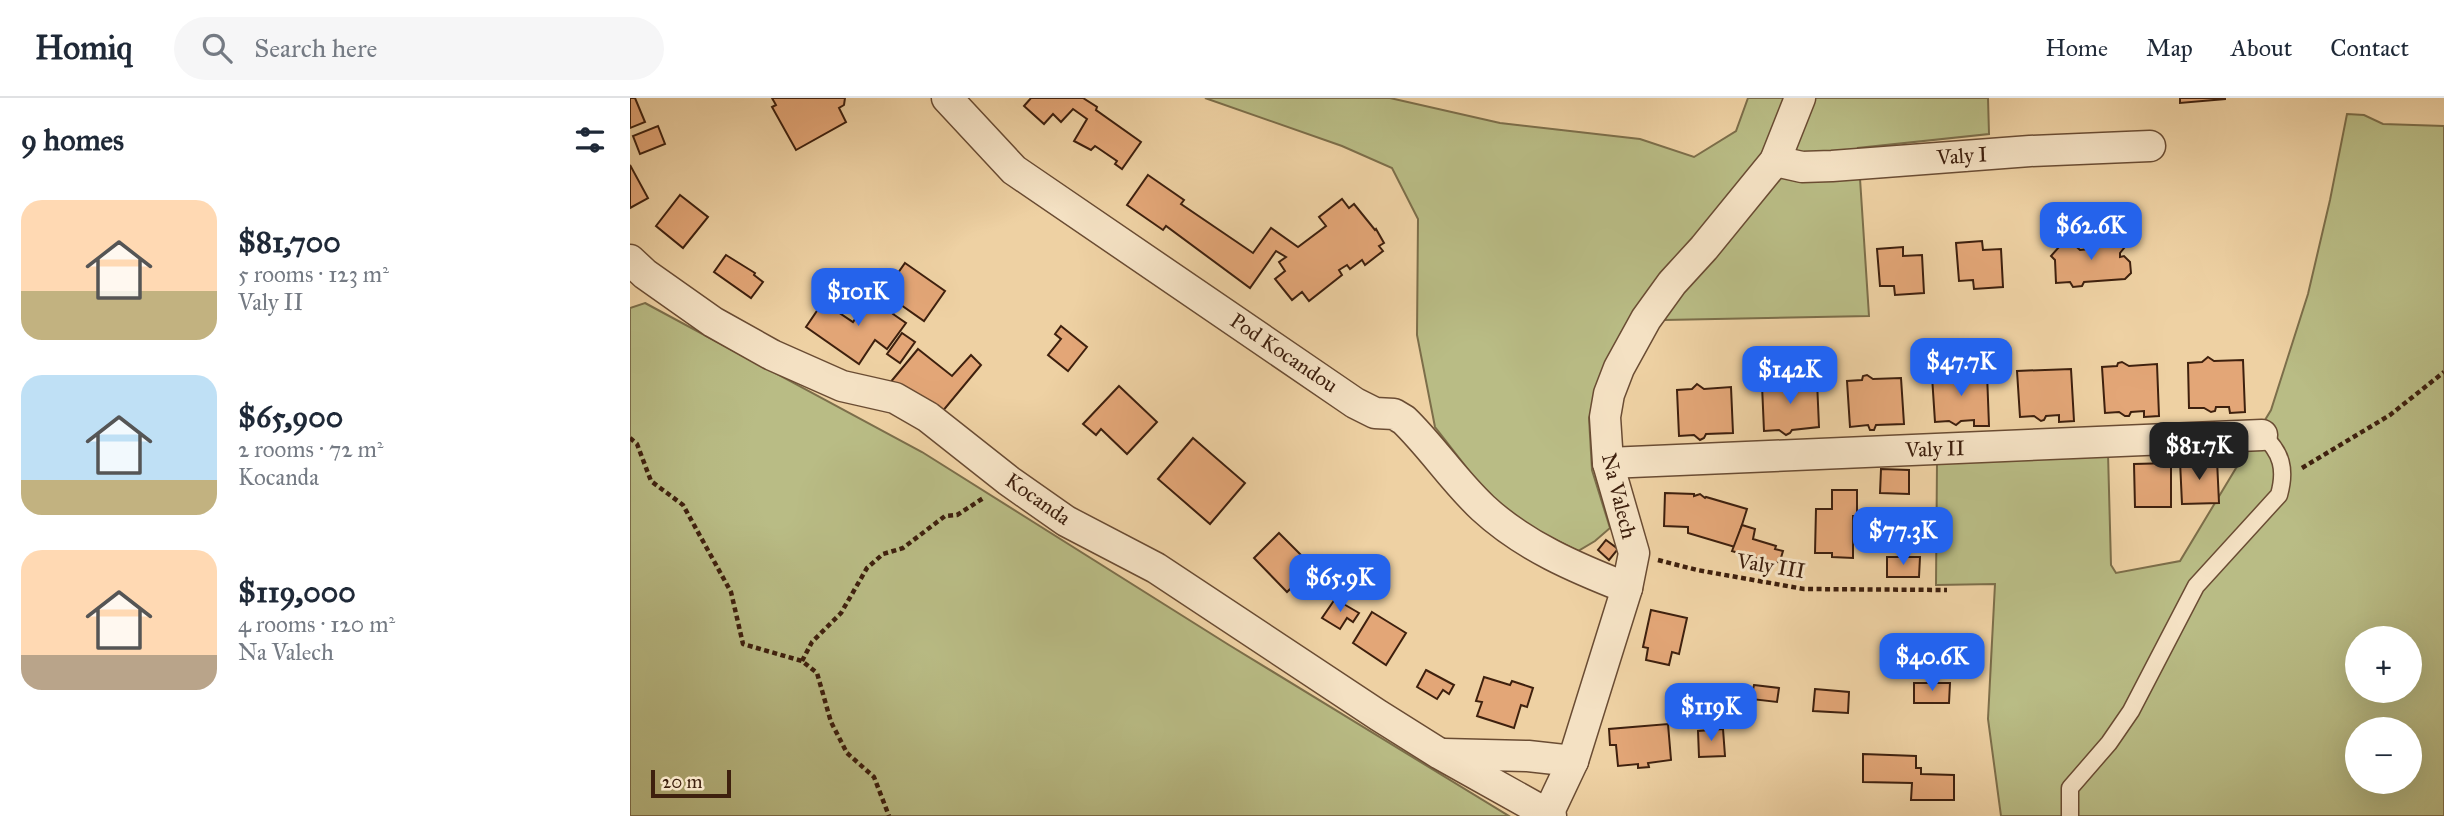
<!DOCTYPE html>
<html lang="en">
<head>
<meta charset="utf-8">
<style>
	body { margin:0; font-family:"IM FELL Great Primer",serif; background:#f6f6f7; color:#1f2937; height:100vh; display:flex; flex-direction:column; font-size:26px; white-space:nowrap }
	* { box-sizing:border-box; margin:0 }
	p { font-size:23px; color:#747a83 }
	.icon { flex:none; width:38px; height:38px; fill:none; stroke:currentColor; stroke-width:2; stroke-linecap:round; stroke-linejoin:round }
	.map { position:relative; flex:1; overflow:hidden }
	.details { display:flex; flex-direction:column; background:#fff; width:630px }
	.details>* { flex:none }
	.controls { position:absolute; left:1715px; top:528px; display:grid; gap:14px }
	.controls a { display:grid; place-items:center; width:77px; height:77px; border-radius:50%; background:#fff; box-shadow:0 7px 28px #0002; font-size:35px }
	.scale { position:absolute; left:21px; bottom:18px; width:80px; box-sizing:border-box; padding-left:7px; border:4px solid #3e200e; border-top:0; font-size:19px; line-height:24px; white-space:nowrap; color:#3e200e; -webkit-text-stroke:5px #f4e1c3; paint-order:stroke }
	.price { position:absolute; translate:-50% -60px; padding:0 16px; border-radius:14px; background:#2563eb; color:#fff; font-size:23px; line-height:46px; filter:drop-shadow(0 2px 4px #0008) }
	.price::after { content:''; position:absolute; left:50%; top:42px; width:21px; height:16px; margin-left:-10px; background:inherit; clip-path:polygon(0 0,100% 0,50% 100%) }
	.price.current { background:#222; color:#fff }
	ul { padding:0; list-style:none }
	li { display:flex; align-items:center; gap:21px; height:175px; padding:0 21px }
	li span { display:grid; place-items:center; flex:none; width:196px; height:140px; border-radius:21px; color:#555 }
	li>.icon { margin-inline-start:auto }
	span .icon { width:84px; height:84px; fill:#fffc; stroke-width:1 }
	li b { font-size:30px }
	h2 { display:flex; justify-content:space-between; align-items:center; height:84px; padding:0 21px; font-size:30px }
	header { display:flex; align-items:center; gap:42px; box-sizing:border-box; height:98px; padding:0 35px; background:#fff; border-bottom:2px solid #e0e1e3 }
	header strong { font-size:33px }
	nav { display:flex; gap:38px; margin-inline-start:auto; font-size:24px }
	.search { width:490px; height:63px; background:#f6f6f7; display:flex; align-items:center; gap:18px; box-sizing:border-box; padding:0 24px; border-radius:38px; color:#747a83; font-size:26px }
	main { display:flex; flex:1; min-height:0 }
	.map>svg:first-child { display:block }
</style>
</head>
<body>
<header>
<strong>Homiq</strong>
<div class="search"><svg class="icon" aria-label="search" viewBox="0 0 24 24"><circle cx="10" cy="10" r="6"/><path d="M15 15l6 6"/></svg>Search here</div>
<nav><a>Home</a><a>Map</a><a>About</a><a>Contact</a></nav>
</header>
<main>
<section class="details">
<h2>9 homes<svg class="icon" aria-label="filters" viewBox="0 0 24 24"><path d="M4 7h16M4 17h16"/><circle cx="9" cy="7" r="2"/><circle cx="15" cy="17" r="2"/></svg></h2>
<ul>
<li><span style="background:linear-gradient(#ffd9b3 65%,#c2b280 0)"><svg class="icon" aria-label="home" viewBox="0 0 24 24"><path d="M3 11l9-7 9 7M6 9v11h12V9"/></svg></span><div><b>$81,700</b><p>5 rooms · 123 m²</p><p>Valy II</p></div></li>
<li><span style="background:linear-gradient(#bfe0f5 75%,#c2b280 0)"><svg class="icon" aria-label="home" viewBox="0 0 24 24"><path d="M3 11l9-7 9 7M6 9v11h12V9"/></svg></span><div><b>$65,900</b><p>2 rooms · 72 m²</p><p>Kocanda</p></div></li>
<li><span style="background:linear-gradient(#ffd9b3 75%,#b9a48a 0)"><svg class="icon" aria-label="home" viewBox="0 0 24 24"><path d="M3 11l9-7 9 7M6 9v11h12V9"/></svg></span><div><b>$119,000</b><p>4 rooms · 120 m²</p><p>Na Valech</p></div></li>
</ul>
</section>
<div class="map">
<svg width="1814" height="718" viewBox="0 0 1814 718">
	<rect width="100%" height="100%" fill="#eed1a3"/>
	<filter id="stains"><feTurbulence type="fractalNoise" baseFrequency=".00286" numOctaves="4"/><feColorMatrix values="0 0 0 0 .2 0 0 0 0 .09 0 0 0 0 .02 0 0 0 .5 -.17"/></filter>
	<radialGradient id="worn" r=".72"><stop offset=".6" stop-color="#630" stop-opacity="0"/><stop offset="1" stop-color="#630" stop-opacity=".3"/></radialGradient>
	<!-- green -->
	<g fill="#b9bc85" stroke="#7c6e4a" stroke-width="2" fill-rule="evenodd">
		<path d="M575,0H760L870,25L1010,41L1064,59L1106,33L1118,0H1358L1359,36L1228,50L1239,218L1034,222L992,233L959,320L962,372L980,430L965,443L948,453L872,415L805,329L787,237L788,121L762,70L712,48Z"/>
		<path d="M1717,16L1734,17L1753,26L1814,28V718H1371L1358,621L1365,486L1306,487L1307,365L1478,355L1481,467L1486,475L1550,463L1641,312L1678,196L1700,102ZM1727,541H1780V593H1727ZM1727,632H1780V684H1727Z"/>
		<path d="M15,205L292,354L599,547L879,718H0V210Z"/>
	</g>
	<!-- building -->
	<g fill="#e3a677" stroke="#3e200e" stroke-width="2">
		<path d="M0,0H5L15,24L0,30Z"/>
		<path d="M142,0H215L214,7L209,10L216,24L166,52L142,9L146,7Z"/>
		<path d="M401,0H453L467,9L466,12L511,44L492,71L485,66L487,63L465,48L461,52L444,43L457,21L443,11L431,24L423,16L414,26L394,8Z"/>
		<path d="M1550,0H1595V1L1550,5Z"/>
		<path d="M28,28L35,46L10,56L3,38Z"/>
		<path d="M0,67L18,100L0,110Z"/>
		<path d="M518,77L554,102L551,106L623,155L641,130L668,149L696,128L689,119L712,101L719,110L724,106L745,132L746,131L754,145L749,148L753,153L735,167L732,162L720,171L717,167L709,172L712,177L679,203L672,194L662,202L645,181L655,173L649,164L656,159L646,153L620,190L536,128L533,132L497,107Z"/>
		<path d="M50,97L78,119L53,150L26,128Z"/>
		<path d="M1476,134L1494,150L1490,155V159L1494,158L1500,164L1501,175L1495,181L1454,184L1452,188L1443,189L1440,184L1426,185L1425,162L1421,158L1437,140L1450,152L1460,151Z"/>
		<path d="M1352,143L1353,152L1371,151L1373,189L1344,191L1343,182L1329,183L1326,145Z"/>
		<path d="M1273,149V158L1292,157L1294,195L1265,197L1264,188H1250L1247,151Z"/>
		<path d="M96,157L125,175L124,177L133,184L121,200L84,174Z"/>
		<path d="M275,165L315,193L294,223L254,195Z"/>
		<path d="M243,195L266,211L263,216L276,225L257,251L245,242L229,266L176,229L193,204L223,224Z"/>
		<path d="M431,228L457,249L438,273L418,257L431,241L425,236Z"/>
		<path d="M272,235L285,244L270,265L257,256Z"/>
		<path d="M288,251L322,278L341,257L351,267L312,314L259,286Z"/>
		<path d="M1578,259L1584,263L1613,262L1615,314L1600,315L1599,309H1586L1585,313L1581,314L1574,310H1559L1558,265L1572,264Z"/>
		<path d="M1492,264L1499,268L1527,266L1529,318L1514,319V313L1501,314L1499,318H1495L1489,314L1475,315L1472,269L1487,268L1488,265Z"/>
		<path d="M1441,271L1444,323L1429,324V317L1416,318L1414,322L1411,323L1404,318L1390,319L1387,273Z"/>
		<path d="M1323,272L1329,277L1357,275L1359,328H1344V322L1331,323L1326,327L1319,323L1305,324L1302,278H1317Z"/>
		<path d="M1237,277L1243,281L1271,280L1274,326L1246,327L1244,332H1240L1238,327L1220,329L1217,283L1232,282L1233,278Z"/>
		<path d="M1152,281L1160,285L1187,283L1189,329L1162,332L1160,335L1156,337L1149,332L1134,333L1132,287L1146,286Z"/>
		<path d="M1067,286L1074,291L1101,289L1103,335L1076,336L1074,340L1070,342L1064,337L1049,338L1047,292L1062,291Z"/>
		<path d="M489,288L527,324L497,356L471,331L466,337L453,326Z"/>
		<path d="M563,340L615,385L580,426L528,381Z"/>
		<path d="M1587,362L1589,405L1552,406L1550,363Z"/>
		<path d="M1541,365V409H1505L1504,366Z"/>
		<path d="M1251,371L1279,372V396L1250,395Z"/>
		<path d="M1202,392H1227V418H1223V460L1202,459V455H1185L1186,411H1202Z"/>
		<path d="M1035,395L1064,396V398L1070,396L1075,400L1076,399L1117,411L1105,449L1058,435V429L1034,428Z"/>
		<path d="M1112,427L1125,431L1123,441L1146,448L1145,451L1153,453L1150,463L1144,466L1102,453Z"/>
		<path d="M649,435L683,469L657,494L624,460Z"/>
		<path d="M976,442L988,451L979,462L968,452Z"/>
		<path d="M1257,459H1290L1289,479H1257Z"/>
		<path d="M705,501L729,515L723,524L717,520L710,531L692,520Z"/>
		<path d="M1021,512L1057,520L1049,556L1042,554L1039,567L1016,562L1018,550L1013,549Z"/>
		<path d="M742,514L776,535L756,567L723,545Z"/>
		<path d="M796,572L824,587L819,596L813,592L807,601L787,589Z"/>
		<path d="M854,579L880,587L882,583L903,590L897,609L891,607L884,630L847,618L852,604L846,603Z"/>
		<path d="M1284,585H1320L1319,605H1284Z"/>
		<path d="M1124,587L1149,590L1147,604L1121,601Z"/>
		<path d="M1185,591L1219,594L1218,615L1183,613Z"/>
		<path d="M1038,626L1041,662L1018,665L1019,669L1008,670V666L988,668L986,647H980L979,631Z"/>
		<path d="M1093,631L1095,658L1069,659L1068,633Z"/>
		<path d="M1233,656L1286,658V670H1291V676L1324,677V702H1281L1282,685L1233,684Z"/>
	</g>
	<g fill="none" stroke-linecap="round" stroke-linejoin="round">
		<!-- lane casing -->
		<g stroke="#6a4c33" stroke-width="19">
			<path id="lane" d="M1440,718V690L1479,645L1501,613L1566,488L1649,397C1656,372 1652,354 1632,337"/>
		</g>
		<!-- street casing -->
		<g stroke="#6a4c33" stroke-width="33">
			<g id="street">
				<path d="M317,0L384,72L725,305L745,315L764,316L774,322C802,349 824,383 853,410C894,448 946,470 997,490"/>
				<path d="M1145,63L1172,69L1202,68L1400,53L1520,48"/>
				<path d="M0,162L15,176L83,224L142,257L212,288L265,300L298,319L379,383L436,423L526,470L748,617L810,656L921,718"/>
				<path d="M978,365L1632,337"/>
				<path d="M814,656L898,658L943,663"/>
				<path d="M918,716L943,663L997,490L1004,455L978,365L975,319L979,296L989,270L1016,221L1042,185L1074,150L1145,63L1170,0"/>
			</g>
		</g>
		<!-- path -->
		<g stroke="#3e200e" stroke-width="4.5" stroke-dasharray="5 3.5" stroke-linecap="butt">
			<path d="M0,340L7,346L21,383L53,407L101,494L113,546L172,563L187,575L201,624L217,655L244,679L259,718"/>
			<path d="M1672,370L1760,317L1814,274"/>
			<path d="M1028,462L1067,472L1174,491L1317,492"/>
			<path d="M172,563L182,544L211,515L237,470L253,456L273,450L315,418L327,417L355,399"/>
		</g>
		<!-- lane -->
		<use href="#lane" stroke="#f4e1c3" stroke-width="16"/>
		<!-- street -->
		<use href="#street" stroke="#f4e1c3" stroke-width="30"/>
	</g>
	<g text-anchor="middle" stroke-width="6" stroke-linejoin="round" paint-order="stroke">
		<!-- street labels -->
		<g font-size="21" fill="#3e200e" stroke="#f4e1c3">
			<text transform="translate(1332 58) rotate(-4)" y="7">Valy I</text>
			<text transform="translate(654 255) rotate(34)" y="7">Pod Kocandou</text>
			<text transform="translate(1305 351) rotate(-2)" y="7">Valy II</text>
			<text transform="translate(989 398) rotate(76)" y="7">Na Valech</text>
			<text transform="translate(408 401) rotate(35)" y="7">Kocanda</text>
			<text transform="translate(1141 468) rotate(9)" y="7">Valy III</text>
		</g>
	</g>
	<rect width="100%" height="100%" filter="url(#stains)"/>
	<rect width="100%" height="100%" fill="url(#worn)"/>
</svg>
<div class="controls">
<a>+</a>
<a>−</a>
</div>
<div class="scale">20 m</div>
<b class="price" style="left:1461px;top:164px">$62.6K</b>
<b class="price" style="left:228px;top:230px">$101K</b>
<b class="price" style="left:1331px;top:300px">$47.7K</b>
<b class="price" style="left:1160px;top:308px">$142K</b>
<b class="price current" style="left:1569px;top:384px">$81.7K</b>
<b class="price" style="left:1273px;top:469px">$77.3K</b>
<b class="price" style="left:710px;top:516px">$65.9K</b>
<b class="price" style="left:1302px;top:595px">$40.6K</b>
<b class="price" style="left:1081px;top:645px">$119K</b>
</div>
</main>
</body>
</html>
